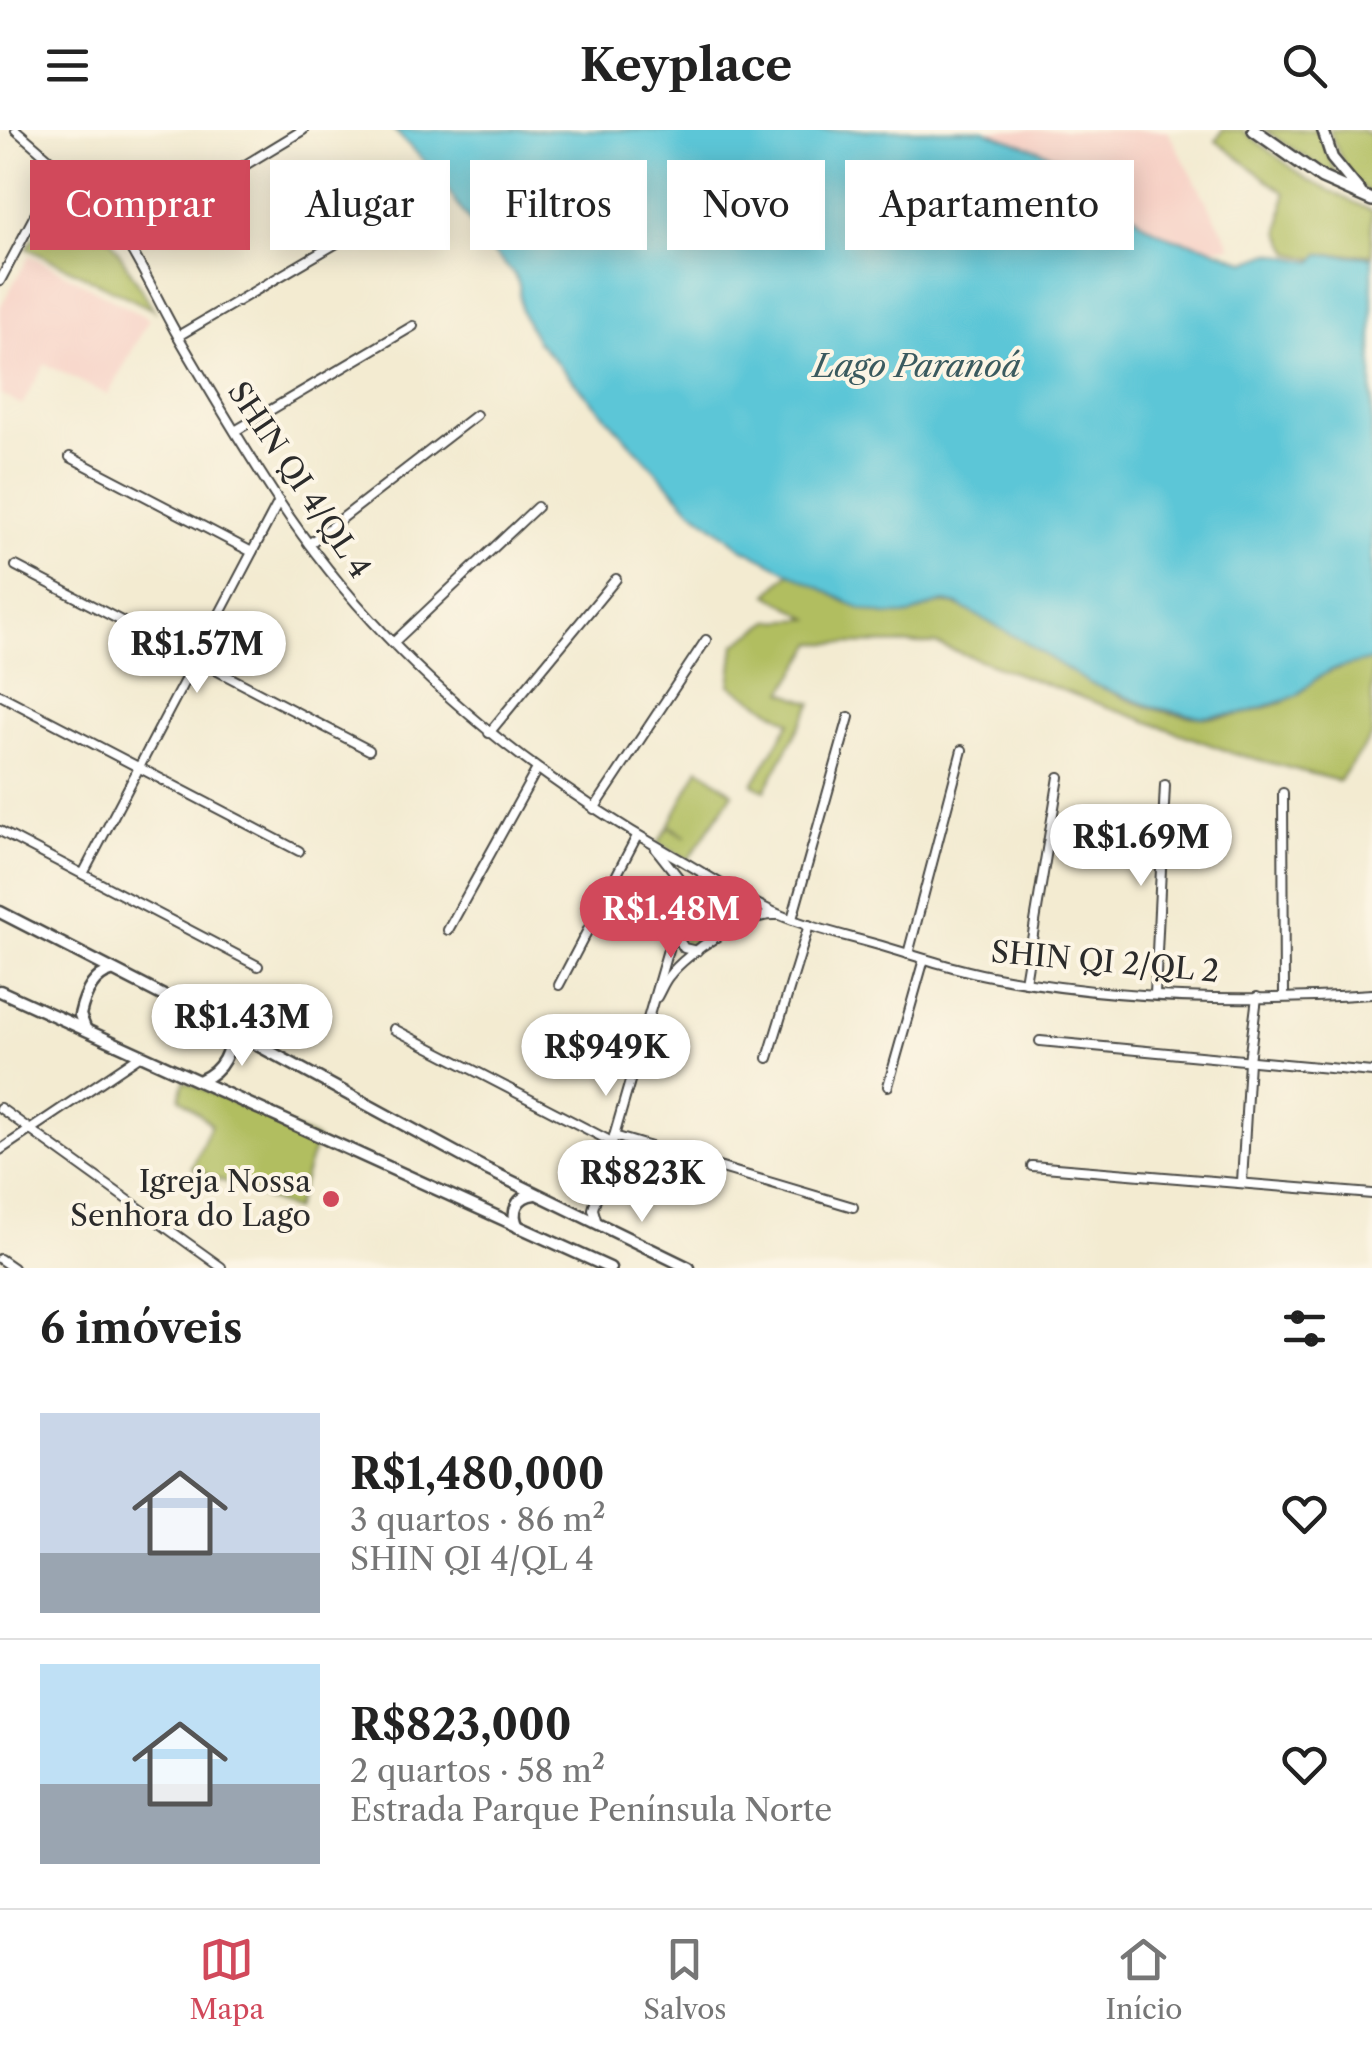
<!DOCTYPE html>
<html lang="pt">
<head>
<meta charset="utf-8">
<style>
	body { margin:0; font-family:"Libre Caslon Text",serif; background:#f2f2f2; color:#222; height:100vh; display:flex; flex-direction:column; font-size:38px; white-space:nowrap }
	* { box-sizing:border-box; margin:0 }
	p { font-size:32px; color:#767676 }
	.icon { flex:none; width:55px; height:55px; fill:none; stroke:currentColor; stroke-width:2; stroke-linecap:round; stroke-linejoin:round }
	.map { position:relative; height:1138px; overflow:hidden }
	.drawer { display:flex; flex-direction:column; background:#fff; flex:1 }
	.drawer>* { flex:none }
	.hud { position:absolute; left:30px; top:30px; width:1312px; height:90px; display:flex; gap:20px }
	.price { position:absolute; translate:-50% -85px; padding:0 22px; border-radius:35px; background:#fff; color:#222; font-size:32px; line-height:65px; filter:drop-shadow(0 2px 5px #0008) }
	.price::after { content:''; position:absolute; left:50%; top:60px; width:30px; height:22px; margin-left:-15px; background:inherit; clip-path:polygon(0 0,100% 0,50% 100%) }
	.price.active { background:#d1495b; color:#fff }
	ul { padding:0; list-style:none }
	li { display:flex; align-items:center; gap:30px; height:250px; padding:0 40px }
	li+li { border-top:2px solid #e0e0e0 }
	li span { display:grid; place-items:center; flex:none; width:280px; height:200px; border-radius:0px; color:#555 }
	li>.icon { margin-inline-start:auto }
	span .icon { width:120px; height:120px; fill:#fffc; stroke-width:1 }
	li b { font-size:42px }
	h2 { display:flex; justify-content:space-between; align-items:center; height:120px; padding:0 40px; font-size:42px }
	.pill { padding:0 35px; border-radius:0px; background:#fff; box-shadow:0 5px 25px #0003; font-size:35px; line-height:90px }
	.pill.active { background:#d1495b; color:#fff }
	header { display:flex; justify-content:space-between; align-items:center; height:130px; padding:0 40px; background:#fff; font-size:45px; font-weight:800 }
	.dock { display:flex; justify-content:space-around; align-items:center; height:140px; border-top:2px solid #e0e0e0; background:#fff; font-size:28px; color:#767676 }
	.dock a { display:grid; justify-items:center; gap:5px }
	.dock .active { color:#d1495b }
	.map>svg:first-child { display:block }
</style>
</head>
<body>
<header><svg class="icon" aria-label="menu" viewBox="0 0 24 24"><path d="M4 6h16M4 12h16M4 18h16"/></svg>Keyplace<svg class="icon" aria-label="search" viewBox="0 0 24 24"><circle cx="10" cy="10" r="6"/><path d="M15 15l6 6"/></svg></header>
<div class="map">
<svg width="1372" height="1138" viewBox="0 0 1372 1138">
	<rect width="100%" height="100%" fill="#fcf5e5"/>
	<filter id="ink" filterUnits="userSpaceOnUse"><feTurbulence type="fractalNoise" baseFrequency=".01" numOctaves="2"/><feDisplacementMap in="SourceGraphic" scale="20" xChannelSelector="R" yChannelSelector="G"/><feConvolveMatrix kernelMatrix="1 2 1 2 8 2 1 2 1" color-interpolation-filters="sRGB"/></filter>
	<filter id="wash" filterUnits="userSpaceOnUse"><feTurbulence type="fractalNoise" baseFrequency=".0048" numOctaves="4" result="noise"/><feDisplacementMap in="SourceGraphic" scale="40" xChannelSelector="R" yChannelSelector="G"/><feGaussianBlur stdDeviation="2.25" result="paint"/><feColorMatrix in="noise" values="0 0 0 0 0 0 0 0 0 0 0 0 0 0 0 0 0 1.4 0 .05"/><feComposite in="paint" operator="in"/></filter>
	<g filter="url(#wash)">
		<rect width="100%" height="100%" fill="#f3ebd1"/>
		<!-- built -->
		<g fill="#f7d1c6">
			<path d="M983,0H1167L1232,117H1209L1171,108L1141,92L1105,57L1068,31Z"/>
			<path d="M30,125L149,189L108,265L45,234L22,275L0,264V177Z"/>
		</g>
		<!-- green -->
		<g fill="#b1be60" stroke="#6e7446" stroke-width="2.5">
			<path d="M1223,0H1242L1308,50L1372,81V125L1322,124L1314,129L1291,123L1280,102L1285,63L1216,11Z"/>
			<path d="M1264,0H1318L1333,37L1343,52Z"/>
			<path d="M1329,0H1361L1372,5V65C1348,49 1339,26 1329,0Z"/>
			<path d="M59,71L83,75L96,85L154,180L27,118Z"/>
			<path d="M791,441C820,456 854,482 887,485C915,487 935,466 961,477C1052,517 1138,609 1247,583C1262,579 1284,573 1297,565C1306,559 1312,551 1321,546C1337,537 1355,534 1372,530V606L1339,651L1233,623L936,514L814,513L783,562L812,573L765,660L753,654L790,592L730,555L735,515L770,491L810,489L768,464Z"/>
			<path d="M699,638L733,663L688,730L658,713L668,697L686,707L669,695Z"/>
			<path d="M714,755L735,765L736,785L698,813L687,814L681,810C679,786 691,763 714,755Z"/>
			<path d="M184,951L317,1009L294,1080L192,1038L211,994L180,968Z"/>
		</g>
		<!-- water -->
		<path fill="#5cc6d7" stroke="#447881" stroke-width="2.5" d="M394,0H983L1068,31L1105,57L1141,92L1171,108L1209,117L1247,132L1271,123L1313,132L1320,124L1372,127V530L1334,539L1317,548L1296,566L1246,583L1202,587L1156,578L1089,553L1023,511L958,475L945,472L933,475L910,485H885L861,479L742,418L690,378L536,210L521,181L519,154L513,143L483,112L437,44Z"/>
	</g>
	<g filter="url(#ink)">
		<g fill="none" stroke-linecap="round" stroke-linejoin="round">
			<!-- minor casing -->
			<g stroke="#494844" stroke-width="12">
				<g id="minor">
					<path d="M16,0L62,40"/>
					<path d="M54,39C64,39 73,45 76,55L73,62L66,64L50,53L49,42Z"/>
					<path d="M75,51C118,80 150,157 175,201C208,258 242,315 278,370C378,522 515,636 672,725C708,745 742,769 780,785C810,798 843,805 875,814C917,826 959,841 1002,848C1122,870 1250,872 1372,864"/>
					<path d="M69,64L96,74"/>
					<path d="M36,83L65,64"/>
					<path d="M123,109L303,0"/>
					<path d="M0,151L36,83L49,50"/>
					<path d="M178,206L354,103"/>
					<path d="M235,301L413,196"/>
					<path d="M70,327L252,422"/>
					<path d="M309,414L476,285"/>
					<path d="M16,436L369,620"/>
					<path d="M393,513L537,377"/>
					<path d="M0,565L299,721"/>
					<path d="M489,603L616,449"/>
					<path d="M1283,663L1284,867"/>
					<path d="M594,679L706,510"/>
					<path d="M0,701L258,836"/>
					<path d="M83,744L279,371"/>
					<path d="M684,777L695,762L713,750"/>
					<path d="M792,789L849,587"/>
					<path d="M740,793L746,778L742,765"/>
					<path d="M448,800L537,639"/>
					<path d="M675,804L684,818L697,821"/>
					<path d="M908,824L962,620"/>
					<path d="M1025,852L1059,647"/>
					<path d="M559,855L637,706"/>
					<path d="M1155,864L1165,655"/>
					<path d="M657,867C661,860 664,852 669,846C687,822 746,783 777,785"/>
					<path d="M394,899L612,1012"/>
					<path d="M1040,911L1372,942"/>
					<path d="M768,928L809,795"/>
					<path d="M888,956L924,829"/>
					<path d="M0,978L221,1137"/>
					<path d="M614,1006L853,1077"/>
					<path d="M0,1020L141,925"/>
					<path d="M1032,1036L1372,1064"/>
					<path d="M1242,1052L1249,931L1257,867"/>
					<path d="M597,1093L593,1079L682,771L678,747L656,719"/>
					<path d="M0,1129L13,1138"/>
				</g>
			</g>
			<!-- major casing -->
			<g stroke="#494844" stroke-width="15">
				<g id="major">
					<path d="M1323,0L1332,28L1360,62"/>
					<path d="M0,782L228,899L482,1037L689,1138"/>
					<path d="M0,861L610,1138"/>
					<path d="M85,898L80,885C84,867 92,846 111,841"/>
					<path d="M201,950C222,941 233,921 228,899"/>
					<path d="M518,1097C510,1081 517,1066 535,1064"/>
				</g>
			</g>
			<!-- highway casing -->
			<g stroke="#494844" stroke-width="16">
				<path id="highway" d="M1254,0L1322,48L1372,70"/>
			</g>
			<!-- minor -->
			<use href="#minor" stroke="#fff" stroke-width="8"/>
			<!-- major -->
			<use href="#major" stroke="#fff" stroke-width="10"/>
			<!-- highway -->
			<use href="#highway" stroke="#fff" stroke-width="11"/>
		</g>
	</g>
	<!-- markers -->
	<circle fill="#d1495b" stroke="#fcf5e5" stroke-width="4" cx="331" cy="1069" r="10"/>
	<g text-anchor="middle" stroke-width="8" stroke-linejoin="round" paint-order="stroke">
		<!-- street labels -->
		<g font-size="30" fill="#2b2b2b" stroke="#fcf5e5">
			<text transform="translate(299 350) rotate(56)" y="10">SHIN QI 4/QL 4</text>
			<text transform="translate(1105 832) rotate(5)" y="10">SHIN QI 2/QL 2</text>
		</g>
		<!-- poi labels -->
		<g font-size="30" fill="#2b2b2b" stroke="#fcf5e5" text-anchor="end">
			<text x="311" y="1062">Igreja Nossa<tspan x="311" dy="34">Senhora do Lago</tspan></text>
		</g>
		<!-- water labels -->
		<g font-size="32" font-style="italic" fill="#3a5a5f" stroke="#fcf5e5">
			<text x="917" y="247">Lago Paranoá</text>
		</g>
	</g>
</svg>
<b class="price" style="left:197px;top:566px">R$1.57M</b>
<b class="price" style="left:1141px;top:759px">R$1.69M</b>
<b class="price active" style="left:671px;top:831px">R$1.48M</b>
<b class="price" style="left:242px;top:939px">R$1.43M</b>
<b class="price" style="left:606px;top:969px">R$949K</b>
<b class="price" style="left:642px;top:1095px">R$823K</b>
<div class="hud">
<a class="pill active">Comprar</a>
<a class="pill">Alugar</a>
<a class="pill">Filtros</a>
<a class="pill">Novo</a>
<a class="pill">Apartamento</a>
</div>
</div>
<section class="drawer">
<h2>6 imóveis<svg class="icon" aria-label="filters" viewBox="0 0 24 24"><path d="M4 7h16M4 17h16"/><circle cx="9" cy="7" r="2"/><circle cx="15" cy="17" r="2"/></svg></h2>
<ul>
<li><span style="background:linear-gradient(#c9d6e8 70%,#9aa5b1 0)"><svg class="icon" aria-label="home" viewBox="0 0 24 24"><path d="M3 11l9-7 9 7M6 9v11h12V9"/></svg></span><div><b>R$1,480,000</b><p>3 quartos · 86 m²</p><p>SHIN QI 4/QL 4</p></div><svg class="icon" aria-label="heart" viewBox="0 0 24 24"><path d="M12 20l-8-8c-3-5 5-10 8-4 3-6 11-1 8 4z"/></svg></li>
<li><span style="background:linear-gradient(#bfe0f5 60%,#9aa5b1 0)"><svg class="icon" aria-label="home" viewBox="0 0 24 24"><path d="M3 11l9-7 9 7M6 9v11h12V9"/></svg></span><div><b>R$823,000</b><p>2 quartos · 58 m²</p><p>Estrada Parque Península Norte</p></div><svg class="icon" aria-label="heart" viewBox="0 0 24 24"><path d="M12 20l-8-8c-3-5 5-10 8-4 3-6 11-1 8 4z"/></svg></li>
</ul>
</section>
<nav class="dock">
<a class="active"><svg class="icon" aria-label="map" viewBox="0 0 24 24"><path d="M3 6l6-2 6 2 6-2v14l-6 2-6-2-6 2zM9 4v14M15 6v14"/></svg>Mapa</a>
<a><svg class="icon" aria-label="saved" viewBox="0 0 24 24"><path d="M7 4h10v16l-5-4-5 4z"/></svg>Salvos</a>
<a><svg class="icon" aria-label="home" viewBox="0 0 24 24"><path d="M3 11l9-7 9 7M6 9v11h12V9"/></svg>Início</a>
</nav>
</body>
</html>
